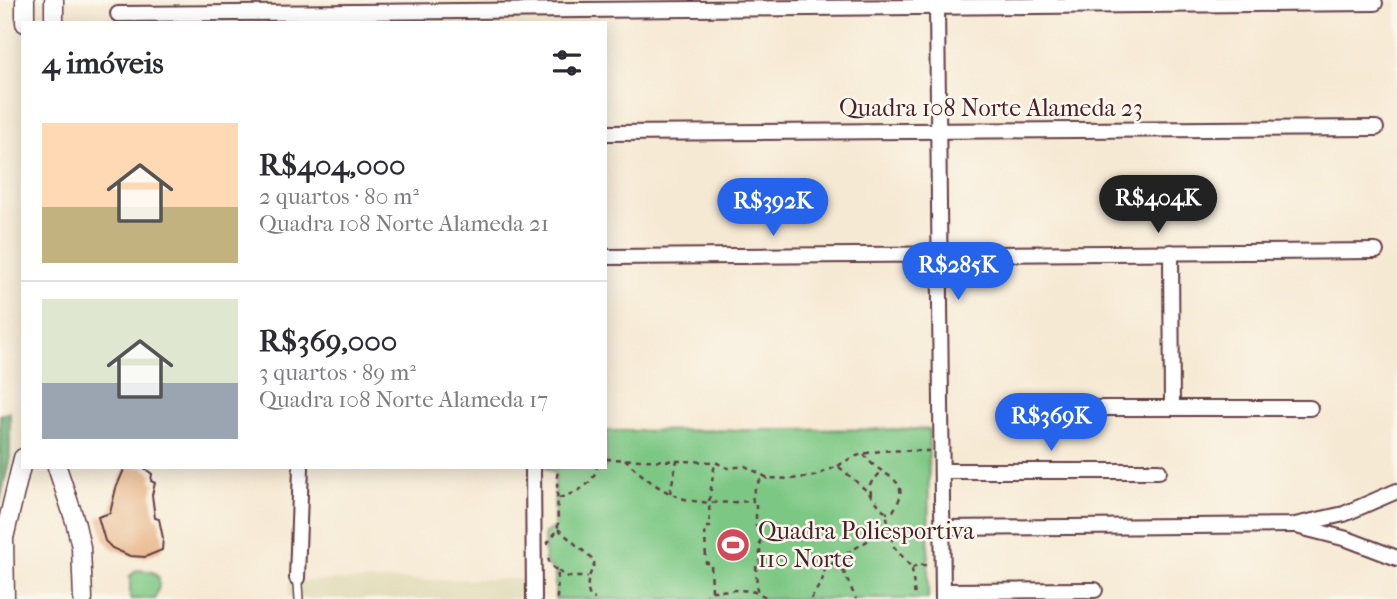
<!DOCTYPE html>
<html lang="pt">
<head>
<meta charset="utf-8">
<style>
	body { margin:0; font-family:"IM FELL French Canon",serif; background:#f2f2f3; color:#2b2b33; height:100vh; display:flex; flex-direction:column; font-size:26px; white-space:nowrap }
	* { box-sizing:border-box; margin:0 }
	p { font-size:23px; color:#7c7c81 }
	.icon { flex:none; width:38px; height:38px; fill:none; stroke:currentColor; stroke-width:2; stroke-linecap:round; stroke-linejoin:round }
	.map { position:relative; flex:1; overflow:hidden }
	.details { position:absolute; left:21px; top:21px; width:586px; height:448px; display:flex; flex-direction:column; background:#fff; border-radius:0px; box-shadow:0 4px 18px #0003 }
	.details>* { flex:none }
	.price { position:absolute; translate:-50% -60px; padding:0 16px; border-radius:24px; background:#2563eb; color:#fff; font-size:23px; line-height:46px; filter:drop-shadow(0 2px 4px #0008) }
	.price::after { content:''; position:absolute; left:50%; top:42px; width:21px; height:16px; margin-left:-10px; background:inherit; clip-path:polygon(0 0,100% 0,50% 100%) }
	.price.active { background:#222; color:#fff }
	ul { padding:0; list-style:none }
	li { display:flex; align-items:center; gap:21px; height:175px; padding:0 21px }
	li+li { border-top:2px solid #e1e1e2 }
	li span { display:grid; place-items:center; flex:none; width:196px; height:140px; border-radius:0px; color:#555 }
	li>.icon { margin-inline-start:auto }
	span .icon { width:84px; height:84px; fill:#fffc; stroke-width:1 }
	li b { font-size:30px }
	h2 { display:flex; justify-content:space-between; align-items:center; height:84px; padding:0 21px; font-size:30px }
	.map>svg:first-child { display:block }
</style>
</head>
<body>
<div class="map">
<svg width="1397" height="599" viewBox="0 0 1397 599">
	<rect width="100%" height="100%" fill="#fbf7ec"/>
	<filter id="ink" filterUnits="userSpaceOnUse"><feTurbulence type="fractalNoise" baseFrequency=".0143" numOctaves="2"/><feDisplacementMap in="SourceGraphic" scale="14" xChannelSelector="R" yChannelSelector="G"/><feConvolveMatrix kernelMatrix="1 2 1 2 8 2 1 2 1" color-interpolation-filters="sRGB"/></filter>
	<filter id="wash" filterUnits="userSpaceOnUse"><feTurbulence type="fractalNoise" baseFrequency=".00686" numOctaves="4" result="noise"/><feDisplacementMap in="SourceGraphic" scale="28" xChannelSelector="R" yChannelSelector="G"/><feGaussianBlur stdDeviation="1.57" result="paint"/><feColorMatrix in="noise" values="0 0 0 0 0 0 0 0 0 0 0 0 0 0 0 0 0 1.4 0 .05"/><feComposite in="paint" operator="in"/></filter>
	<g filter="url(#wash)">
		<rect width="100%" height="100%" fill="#f6e9d3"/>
		<!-- built -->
		<path fill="#e2dcba" d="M524,579V599H289V581Z"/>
		<!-- green -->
		<g fill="#7dc784" stroke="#647358" stroke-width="2">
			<path d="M929,429L928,599H555V571L545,563L544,534L554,527L555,474L544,467H606V431Z"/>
			<path d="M137,570L153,572L159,578V586L155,599H130V576Z"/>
		</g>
		<!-- forest -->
		<path fill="#66ac72" stroke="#58664e" stroke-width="2" d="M10,412V457L0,503V415Z"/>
		<g id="blocks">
			<!-- building -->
			<path fill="#e29e65" d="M125,467H143L152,474L151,481L155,483L152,495L155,518L159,519L163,538L162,550L145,557L130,556L112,548L105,541L98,517L110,513L116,488Z"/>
		</g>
	</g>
	<g filter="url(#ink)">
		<use href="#blocks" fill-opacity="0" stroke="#643d44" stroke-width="2"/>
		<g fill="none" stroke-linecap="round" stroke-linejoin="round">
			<!-- service casing -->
			<g stroke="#643d44" stroke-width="10">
				<path id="service" d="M298,584L299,599"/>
			</g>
			<!-- minor casing -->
			<g stroke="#643d44" stroke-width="18">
				<g id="minor">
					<path d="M937,6L943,599"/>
					<path d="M118,14L1375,3"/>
					<path d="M606,133L1376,128"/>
					<path d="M1171,252L1172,408"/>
					<path d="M606,257L1376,251"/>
					<path d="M1032,408H1310"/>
					<path d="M533,467L534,599"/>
					<path d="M943,471H1159"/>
					<path d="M1300,527L1347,539L1397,558"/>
					<path d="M943,528L1295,525L1344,514L1397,491"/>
					<path d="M297,578L301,467"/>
					<path d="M943,591L1095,590"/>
				</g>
			</g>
			<!-- tertiary casing -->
			<g stroke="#643d44" stroke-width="21">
				<g id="tertiary">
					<path d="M25,23V0"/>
					<path d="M54,23V0"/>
					<path d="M57,467L75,521L81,547L83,599"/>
					<path d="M5,599L4,538L23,458"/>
				</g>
			</g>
			<!-- path -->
			<g stroke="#643d44" stroke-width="2.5" stroke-dasharray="5 5" stroke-linecap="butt">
				<path d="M864,454C876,477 917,476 893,511L886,513"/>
				<path d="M606,459L715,462L728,468L745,466L768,478L791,479L815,476L838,466L867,491L886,513L894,547L912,568L915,599"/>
				<path d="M625,459C640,475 663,493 685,499C706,505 731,502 753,501"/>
				<path d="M838,466C865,446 897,451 929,451"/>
				<path d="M670,493L677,460"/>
				<path d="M871,495L870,484L881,472"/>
				<path d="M559,498C577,492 592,487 597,467"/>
				<path d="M558,529L595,561C591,574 584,582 590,597L595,599"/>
				<path d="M547,544L558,529L557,476L559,467"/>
				<path d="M548,558L551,566L558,571L557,599"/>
				<path d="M839,561L856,599"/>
				<path d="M912,568L919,564L929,566"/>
				<path d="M558,571L568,577H588"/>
				<path d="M712,591L711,563H706L705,527H710L709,502L715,462"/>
				<path d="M757,591L756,564H760V526H756V501H753L752,495L759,481L768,478"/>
				<path d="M705,599L712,591C731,591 752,586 768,599"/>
				<path d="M811,599L822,581L825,569L844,555L889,528L929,523"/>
			</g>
			<!-- service -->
			<use href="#service" stroke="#fff" stroke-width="7"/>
			<!-- minor -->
			<use href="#minor" stroke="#fff" stroke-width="14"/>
			<!-- tertiary -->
			<use href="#tertiary" stroke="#fff" stroke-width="18"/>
		</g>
	</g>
	<!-- icons -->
	<defs>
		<g id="stadium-disc" transform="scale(1.75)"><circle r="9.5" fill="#d1495b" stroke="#fbf7ec"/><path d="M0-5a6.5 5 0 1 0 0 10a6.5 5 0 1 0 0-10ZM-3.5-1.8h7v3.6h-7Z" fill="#fff"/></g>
	</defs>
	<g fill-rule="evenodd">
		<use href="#stadium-disc" x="733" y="545"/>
	</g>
	<g text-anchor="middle" stroke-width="5" stroke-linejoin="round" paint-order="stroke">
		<!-- street labels -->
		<g font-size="24" fill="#4a1f2b" stroke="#fbf7ec">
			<text x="991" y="116">Quadra 108 Norte Alameda 23</text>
		</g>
		<!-- poi labels -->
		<g font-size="24" fill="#4a1f2b" stroke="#fbf7ec" text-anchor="start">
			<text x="758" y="539">Quadra Poliesportiva<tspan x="758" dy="28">110 Norte</tspan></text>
		</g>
	</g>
</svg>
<b class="price active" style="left:1158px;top:235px">R$404K</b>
<b class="price" style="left:773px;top:238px">R$392K</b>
<b class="price" style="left:958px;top:302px">R$285K</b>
<b class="price" style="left:1051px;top:453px">R$369K</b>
<section class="details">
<h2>4 imóveis<svg class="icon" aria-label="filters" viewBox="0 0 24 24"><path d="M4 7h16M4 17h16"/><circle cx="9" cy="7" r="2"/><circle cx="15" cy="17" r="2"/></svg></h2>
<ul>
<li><span style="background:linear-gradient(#ffd9b3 60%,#c2b280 0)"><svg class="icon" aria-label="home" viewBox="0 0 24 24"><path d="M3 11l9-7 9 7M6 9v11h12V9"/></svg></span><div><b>R$404,000</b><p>2 quartos · 80 m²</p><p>Quadra 108 Norte Alameda 21</p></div></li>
<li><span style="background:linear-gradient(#dfe7d0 60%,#9aa5b1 0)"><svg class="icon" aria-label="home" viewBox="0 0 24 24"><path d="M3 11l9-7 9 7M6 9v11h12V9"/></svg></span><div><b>R$369,000</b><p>3 quartos · 89 m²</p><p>Quadra 108 Norte Alameda 17</p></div></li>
</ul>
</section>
</div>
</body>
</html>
